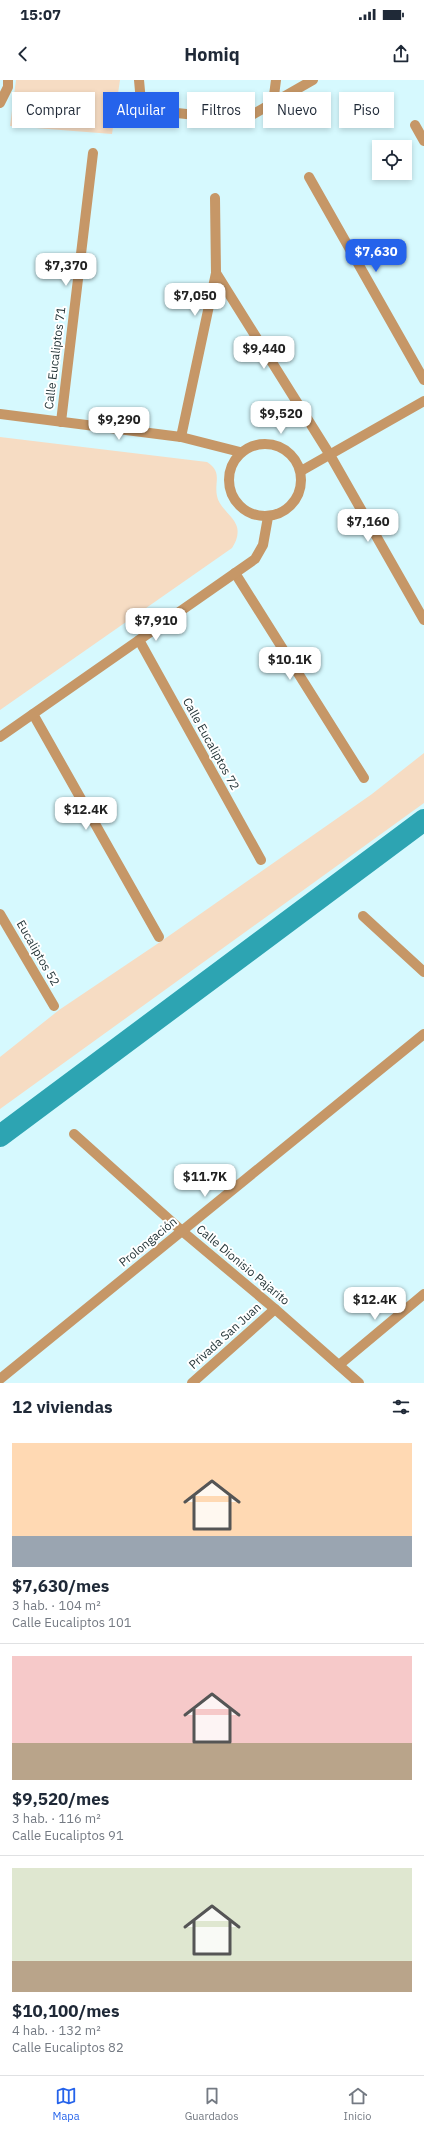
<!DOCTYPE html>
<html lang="es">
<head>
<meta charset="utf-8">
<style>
	body { margin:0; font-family:"IBM Plex Sans",sans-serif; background:#f6f6f7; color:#1f2937; height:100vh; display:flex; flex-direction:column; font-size:15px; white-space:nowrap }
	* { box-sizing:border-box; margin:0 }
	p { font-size:13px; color:#747a83 }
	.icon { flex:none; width:22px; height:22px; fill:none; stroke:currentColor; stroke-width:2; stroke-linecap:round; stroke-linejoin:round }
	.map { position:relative; height:1303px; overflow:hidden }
	.panel { display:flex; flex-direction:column; background:#fff; flex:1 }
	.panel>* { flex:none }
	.banner { position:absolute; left:12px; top:12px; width:400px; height:36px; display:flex; gap:8px }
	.controls { position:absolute; left:372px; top:60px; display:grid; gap:8px }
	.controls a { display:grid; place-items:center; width:40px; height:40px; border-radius:0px; background:#fff; box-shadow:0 2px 6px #0003; font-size:20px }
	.price { position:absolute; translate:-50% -34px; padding:0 9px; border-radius:8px; background:#fff; color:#222; font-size:13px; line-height:26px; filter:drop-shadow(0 1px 2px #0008) }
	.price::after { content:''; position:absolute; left:50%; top:24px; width:12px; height:9px; margin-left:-6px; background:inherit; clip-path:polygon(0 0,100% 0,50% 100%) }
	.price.active { background:#2563eb; color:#fff }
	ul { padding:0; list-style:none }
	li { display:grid; align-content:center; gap:8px; height:212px; padding:0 12px }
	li+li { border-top:1px solid #e0e1e3 }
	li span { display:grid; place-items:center; height:124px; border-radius:0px; color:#555 }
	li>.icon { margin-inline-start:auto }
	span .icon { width:72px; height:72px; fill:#fffc; stroke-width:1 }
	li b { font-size:17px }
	h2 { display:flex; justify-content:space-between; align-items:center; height:48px; padding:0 12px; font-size:17px }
	.tag { padding:0 14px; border-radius:0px; background:#fff; box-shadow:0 2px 6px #0003; font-size:14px; line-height:36px }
	.tag.active { background:#2563eb; color:#fff }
	.status { display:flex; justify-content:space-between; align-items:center; height:28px; padding:0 20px; background:#fff; direction:ltr }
	.status svg { height:11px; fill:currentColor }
	header { display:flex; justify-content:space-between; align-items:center; height:52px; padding:0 12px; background:#fff; font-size:18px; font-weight:700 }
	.dock { display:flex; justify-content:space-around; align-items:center; height:56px; border-top:1px solid #e0e1e3; background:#fff; font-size:11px; color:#747a83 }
	.dock a { display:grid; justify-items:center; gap:2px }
	.dock .active { color:#2563eb }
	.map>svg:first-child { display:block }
</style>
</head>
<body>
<div class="status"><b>15:07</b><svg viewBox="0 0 49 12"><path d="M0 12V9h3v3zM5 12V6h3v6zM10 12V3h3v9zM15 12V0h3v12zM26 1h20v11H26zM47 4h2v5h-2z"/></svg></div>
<header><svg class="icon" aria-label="back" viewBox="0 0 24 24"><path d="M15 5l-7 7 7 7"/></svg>Homiq<svg class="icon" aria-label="share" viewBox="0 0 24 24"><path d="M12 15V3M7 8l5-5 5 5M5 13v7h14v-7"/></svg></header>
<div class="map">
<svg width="424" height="1303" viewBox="0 0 424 1303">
	<rect width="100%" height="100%" fill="#d6f9fe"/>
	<!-- green -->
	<g fill="#f6dcc3">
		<path d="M16,0H120L112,54L10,46Z"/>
		<path d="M0,357L207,382C223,392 214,402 217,416C219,428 234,436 237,447C239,455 236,462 232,468L0,630Z"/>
		<path d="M424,673V723L0,1029V977L59,930L163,860L372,714Z"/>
	</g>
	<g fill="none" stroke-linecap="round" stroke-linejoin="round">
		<!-- canal -->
		<path stroke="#2da4b2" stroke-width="22" d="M0,1056L424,740"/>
		<!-- minor -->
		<g stroke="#c69767" stroke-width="10">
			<path d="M139,0L141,22L158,31L243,40L313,0"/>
			<path d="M0,23L8,7V0"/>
			<path d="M273,23L276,0"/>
			<path d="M415,45L424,61"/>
			<path d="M309,97L424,300"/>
			<path d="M216,193L330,375L424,540"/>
			<path d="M0,334L181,357L240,372"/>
			<path d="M61,342L93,73"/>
			<path d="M181,357L216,193L215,118"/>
			<circle cx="265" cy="400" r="36"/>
			<path d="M301,391L424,321"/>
			<path d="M235,493L364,698"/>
			<path d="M139,560L261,780"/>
			<path d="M33,634L159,857"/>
			<path d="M0,657L255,479L263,465L268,437"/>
			<path d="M0,834L54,926"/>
			<path d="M363,836L424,892"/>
			<path d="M74,1054L182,1151L275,1229L359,1303"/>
			<path d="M339,1285L424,1214"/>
			<path d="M0,1299L424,954"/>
			<path d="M192,1303L275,1229"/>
		</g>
	</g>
	<g text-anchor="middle" stroke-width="4" stroke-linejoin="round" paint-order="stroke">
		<!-- street labels -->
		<g font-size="12" fill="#253639" stroke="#fff">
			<text transform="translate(55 278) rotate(-83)" y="4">Calle Eucaliptos 71</text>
			<text transform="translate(211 664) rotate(61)" y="4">Calle Eucaliptos 72</text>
			<text transform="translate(38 873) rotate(60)" y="4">Eucaliptos 52</text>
			<text transform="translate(148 1162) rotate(-39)" y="4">Prolongación</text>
			<text transform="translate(243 1185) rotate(40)" y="4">Calle Dionisio Pajarito</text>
			<text transform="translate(225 1256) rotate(-42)" y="4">Privada San Juan</text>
		</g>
	</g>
</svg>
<div class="controls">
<a><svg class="icon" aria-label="locate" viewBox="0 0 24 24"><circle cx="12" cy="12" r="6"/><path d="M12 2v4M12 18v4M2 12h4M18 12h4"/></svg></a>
</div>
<b class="price active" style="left:376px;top:193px">$7,630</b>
<b class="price" style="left:66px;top:207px">$7,370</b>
<b class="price" style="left:195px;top:237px">$7,050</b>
<b class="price" style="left:264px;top:290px">$9,440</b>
<b class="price" style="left:281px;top:355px">$9,520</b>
<b class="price" style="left:119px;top:361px">$9,290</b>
<b class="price" style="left:368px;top:463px">$7,160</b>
<b class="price" style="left:156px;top:562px">$7,910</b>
<b class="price" style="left:290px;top:601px">$10.1K</b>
<b class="price" style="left:86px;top:751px">$12.4K</b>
<b class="price" style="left:205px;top:1118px">$11.7K</b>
<b class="price" style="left:375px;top:1241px">$12.4K</b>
<div class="banner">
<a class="tag">Comprar</a>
<a class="tag active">Alquilar</a>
<a class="tag">Filtros</a>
<a class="tag">Nuevo</a>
<a class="tag">Piso</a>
</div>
</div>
<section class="panel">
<h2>12 viviendas<svg class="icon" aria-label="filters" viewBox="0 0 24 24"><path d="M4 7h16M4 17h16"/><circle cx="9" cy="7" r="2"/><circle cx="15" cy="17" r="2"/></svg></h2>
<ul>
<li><span style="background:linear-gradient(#ffd9b3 75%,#9aa5b1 0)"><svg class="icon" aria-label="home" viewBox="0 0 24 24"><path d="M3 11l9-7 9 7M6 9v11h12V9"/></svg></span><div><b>$7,630/mes</b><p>3 hab. · 104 m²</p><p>Calle Eucaliptos 101</p></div></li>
<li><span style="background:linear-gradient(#f6c9c9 70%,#b9a48a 0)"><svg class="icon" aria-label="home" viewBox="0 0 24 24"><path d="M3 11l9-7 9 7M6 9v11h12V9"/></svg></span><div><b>$9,520/mes</b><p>3 hab. · 116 m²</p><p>Calle Eucaliptos 91</p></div></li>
<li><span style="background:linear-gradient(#dfe7d0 75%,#b9a48a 0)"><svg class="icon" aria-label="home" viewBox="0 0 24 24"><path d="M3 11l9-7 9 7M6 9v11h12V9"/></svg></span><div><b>$10,100/mes</b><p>4 hab. · 132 m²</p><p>Calle Eucaliptos 82</p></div></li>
</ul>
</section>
<nav class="dock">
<a class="active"><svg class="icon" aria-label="map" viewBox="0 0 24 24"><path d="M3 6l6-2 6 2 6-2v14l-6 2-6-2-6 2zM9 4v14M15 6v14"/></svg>Mapa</a>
<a><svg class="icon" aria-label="saved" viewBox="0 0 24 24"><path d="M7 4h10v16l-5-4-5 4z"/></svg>Guardados</a>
<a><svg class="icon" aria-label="home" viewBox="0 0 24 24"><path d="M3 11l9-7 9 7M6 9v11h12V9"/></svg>Inicio</a>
</nav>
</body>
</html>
